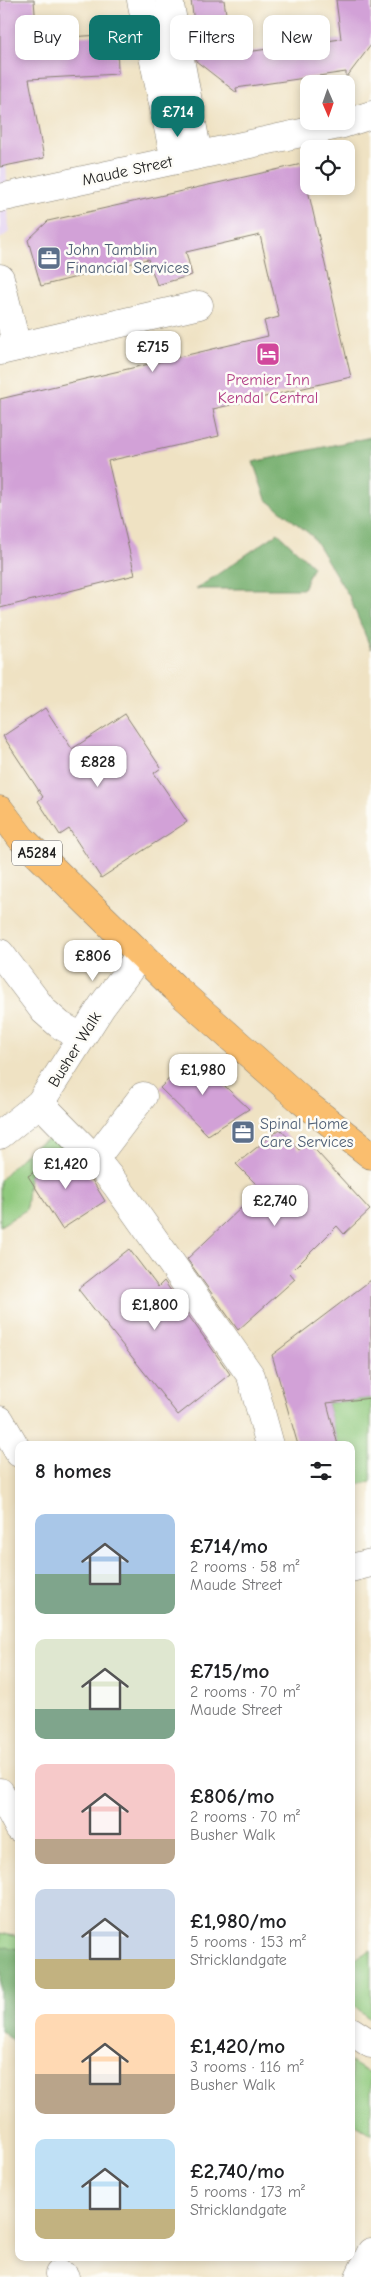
<!DOCTYPE html>
<html lang="en">
<head>
<meta charset="utf-8">
<style>
	body { margin:0; font-family:"Comic Neue",sans-serif; background:#f6f6f6; color:#202124; height:100vh; display:flex; flex-direction:column; font-size:19px; white-space:nowrap }
	* { box-sizing:border-box; margin:0 }
	p { font-size:16px; color:#757577 }
	.icon { flex:none; width:28px; height:28px; fill:none; stroke:currentColor; stroke-width:2; stroke-linecap:round; stroke-linejoin:round }
	.map { position:relative; flex:1; overflow:hidden }
	.drawer { position:absolute; left:15px; top:1441px; width:340px; height:820px; display:flex; flex-direction:column; background:#fff; border-radius:10px; box-shadow:0 2px 8px #0003 }
	.drawer>* { flex:none }
	.hud { position:absolute; left:15px; top:15px; width:341px; height:45px; display:flex; gap:10px }
	.needle { width:32px; rotate:178deg }
	.buttons { position:absolute; left:300px; top:75px; display:grid; gap:10px }
	.buttons a { display:grid; place-items:center; width:55px; height:55px; border-radius:10px; background:#fff; box-shadow:0 2px 8px #0003; font-size:25px }
	.price { position:absolute; translate:-50% -42px; padding:0 11px; border-radius:10px; background:#fff; color:#222; font-size:16px; line-height:32px; filter:drop-shadow(0 1px 2px #0008) }
	.price::after { content:''; position:absolute; left:50%; top:30px; width:15px; height:11px; margin-left:-8px; background:inherit; clip-path:polygon(0 0,100% 0,50% 100%) }
	.price.selected { background:#0f766e; color:#fff }
	ul { padding:0; list-style:none }
	li { display:flex; align-items:center; gap:15px; height:125px; padding:0 20px }
	li span { display:grid; place-items:center; flex:none; width:140px; height:100px; border-radius:10px; color:#555 }
	li>.icon { margin-inline-start:auto }
	span .icon { width:60px; height:60px; fill:#fffc; stroke-width:1 }
	li b { font-size:21px }
	h2 { display:flex; justify-content:space-between; align-items:center; height:60px; padding:0 20px; font-size:21px }
	.chip { padding:0 18px; border-radius:10px; background:#fff; box-shadow:0 2px 8px #0003; font-size:18px; line-height:45px }
	.chip.selected { background:#0f766e; color:#fff }
	.map>svg:first-child { display:block }
</style>
</head>
<body>
<div class="map">
<svg width="371" height="2277" viewBox="0 0 371 2277">
	<rect width="100%" height="100%" fill="#fdfcf7"/>
	<filter id="ink" filterUnits="userSpaceOnUse"><feTurbulence type="fractalNoise" baseFrequency=".02" numOctaves="2"/><feDisplacementMap in="SourceGraphic" scale="10" xChannelSelector="R" yChannelSelector="G"/><feConvolveMatrix kernelMatrix="1 2 1 2 8 2 1 2 1" color-interpolation-filters="sRGB"/></filter>
	<filter id="wash" filterUnits="userSpaceOnUse"><feTurbulence type="fractalNoise" baseFrequency=".0096" numOctaves="4" result="noise"/><feDisplacementMap in="SourceGraphic" scale="20" xChannelSelector="R" yChannelSelector="G"/><feGaussianBlur stdDeviation="1.12" result="paint"/><feColorMatrix in="noise" values="0 0 0 0 0 0 0 0 0 0 0 0 0 0 0 0 0 1.4 0 .05"/><feComposite in="paint" operator="in"/></filter>
	<g filter="url(#wash)">
		<rect width="100%" height="100%" fill="#efe2c3"/>
		<!-- built -->
		<path fill="#e4d3f2" d="M0,0L9,232L0,239Z"/>
		<!-- green -->
		<g fill="#8fc97d" stroke="#56724c">
			<path d="M59,1136L72,1149L29,1176L26,1210L0,1226V1180C18,1161 33,1142 59,1136Z"/>
			<path d="M371,1398V1482L351,1486V1445H338L327,1403Z"/>
			<path d="M0,1933L19,1937V1987L0,1964Z"/>
			<path d="M371,1950V2020L351,2003V1961Z"/>
			<path d="M351,2062L371,2074V2134L351,2122Z"/>
		</g>
		<!-- forest -->
		<g fill="#73ad6c" stroke="#486444">
			<path d="M371,437V649L349,596L312,536L266,499L253,462Z"/>
			<path d="M278,533L313,566L303,589H196Z"/>
			<path d="M0,1946L19,1949V2046L0,2031Z"/>
		</g>
		<g id="blocks">
			<!-- building -->
			<g fill="#d2a1d7">
				<path d="M0,0H34L37,39L117,34L118,74L29,79L44,158L0,167Z"/>
				<path d="M191,0H224L232,54L341,39L336,0H371V45L346,78V72L236,88L237,93L196,61V59H199Z"/>
				<path d="M302,164L351,377L213,409L219,436L108,461L135,575L0,608V399L268,336L264,321L279,317L260,235L186,252L192,275L157,285L148,259L41,286L28,240L48,221Z"/>
				<path d="M45,708L72,749L125,714L161,768L154,773L187,822L101,878L69,829L60,835L38,801L43,797L3,736Z"/>
				<path d="M192,1055L249,1109L208,1135L160,1088Z"/>
				<path d="M280,1129L299,1150L308,1142L370,1210L344,1234L337,1226L290,1273L295,1279L238,1330L187,1259L261,1189L236,1164Z"/>
				<path d="M66,1152L92,1180L105,1201L62,1229L28,1176Z"/>
				<path d="M129,1249L158,1287L164,1281L230,1374L178,1415L78,1289Z"/>
				<path d="M371,1280V1398L327,1403L338,1445H298L272,1355Z"/>
			</g>
		</g>
	</g>
	<g filter="url(#ink)">
		<use href="#blocks" fill-opacity="0" stroke="#867f70" stroke-width="1"/>
		<g fill="none" stroke-linecap="round" stroke-linejoin="round">
			<!-- minor casing -->
			<g stroke="#867f70" stroke-width="29">
				<g id="minor">
					<path d="M141,0L175,160"/>
					<path d="M169,0L198,155"/>
					<path d="M0,198L343,124L371,115"/>
					<path d="M0,278L17,347"/>
					<path d="M0,351L199,305"/>
					<path d="M0,953L44,1011L60,1025L81,1037"/>
					<path d="M40,1103L95,1159L116,1185L251,1376L270,1445"/>
					<path d="M0,1135L40,1103L102,1006L141,954"/>
					<path d="M95,1159L143,1096"/>
					<path d="M0,1420L19,1453"/>
					<path d="M351,1568L371,1563"/>
					<path d="M0,1792L19,1828"/>
					<path d="M351,2031L371,2044"/>
					<path d="M59,2274L65,2277"/>
					<path d="M359,2277L371,2252"/>
				</g>
			</g>
			<!-- highway casing -->
			<g stroke="#867f70" stroke-width="29">
				<path id="highway" d="M0,810L21,838L174,987L301,1100L371,1155"/>
			</g>
			<!-- minor -->
			<use href="#minor" stroke="#fff" stroke-width="28"/>
			<!-- highway -->
			<use href="#highway" stroke="#fabe6e" stroke-width="28"/>
		</g>
	</g>
	<!-- icons -->
	<defs>
		<g id="office-square" transform="scale(1.25)"><rect x="-9" y="-9" width="18" height="18" rx="4" fill="#5c6f8a" stroke="#fdfcf7"/><path d="M-6-3h4V-5.5h4V-3h4V5H-6ZM-1-4.5V-3h2v-1.5ZM-6 0V1H6V0Z" fill="#fff"/></g>
		<g id="hotel-square" transform="scale(1.25)"><rect x="-9" y="-9" width="18" height="18" rx="4" fill="#d1479c" stroke="#fdfcf7"/><path d="M-6-4.5h1.5V1H6V5H4.5V3h-9V5H-6ZM-4 0a1.8 1.8 0 1 1 3.6 0ZM.5 0V-2.5h3Q6-2.5 6 0Z" fill="#fff"/></g>
	</defs>
	<g fill-rule="evenodd">
		<use href="#office-square" x="49" y="258"/>
		<use href="#hotel-square" x="268" y="354"/>
		<use href="#office-square" x="243" y="1132"/>
	</g>
	<g text-anchor="middle" stroke-width="5" stroke-linejoin="round" paint-order="stroke">
		<!-- shield labels -->
		<rect fill="#fdfcf7" stroke="#605f5e" stroke-width="1" x="12" y="840.5" width="50" height="25" rx="4"/>
		<g font-size="15" font-weight="bold" fill="#1c1c1c">
			<text x="37" y="858">A5284</text>
		</g>
		<!-- street labels -->
		<g font-size="16" fill="#1c1c1c" stroke="#fdfcf7">
			<text transform="translate(127 170) rotate(-12)" y="6">Maude Street</text>
			<text transform="translate(74 1049) rotate(-58)" y="6">Busher Walk</text>
		</g>
		<!-- service labels -->
		<g font-size="16" fill="#4e5e75" stroke="#fdfcf7" text-anchor="start">
			<text x="66" y="255">John Tamblin<tspan x="66" dy="18">Financial Services</tspan></text>
			<text x="260" y="1129">Spinal Home<tspan x="260" dy="18">Care Services</tspan></text>
		</g>
		<!-- hotel labels -->
		<g font-size="16" fill="#b23c85" stroke="#fdfcf7">
			<text x="268" y="385">Premier Inn<tspan x="268" dy="18">Kendal Central</tspan></text>
		</g>
	</g>
</svg>
<div class="buttons">
<a><svg class="needle" viewBox="-14 -14 28 28"><path d="M0-13l5 13h-10z" fill="#e53935"/><path d="M0 13l5-13h-10z" fill="#757577"/></svg></a>
<a><svg class="icon" aria-label="locate" viewBox="0 0 24 24"><circle cx="12" cy="12" r="6"/><path d="M12 2v4M12 18v4M2 12h4M18 12h4"/></svg></a>
</div>
<b class="price selected" style="left:178px;top:138px">£714</b>
<b class="price" style="left:153px;top:373px">£715</b>
<b class="price" style="left:98px;top:788px">£828</b>
<b class="price" style="left:93px;top:982px">£806</b>
<b class="price" style="left:203px;top:1096px">£1,980</b>
<b class="price" style="left:66px;top:1190px">£1,420</b>
<b class="price" style="left:275px;top:1227px">£2,740</b>
<b class="price" style="left:155px;top:1331px">£1,800</b>
<div class="hud">
<a class="chip">Buy</a>
<a class="chip selected">Rent</a>
<a class="chip">Filters</a>
<a class="chip">New</a>
</div>
<section class="drawer">
<h2>8 homes<svg class="icon" aria-label="filters" viewBox="0 0 24 24"><path d="M4 7h16M4 17h16"/><circle cx="9" cy="7" r="2"/><circle cx="15" cy="17" r="2"/></svg></h2>
<ul>
<li><span style="background:linear-gradient(#a9c7e8 60%,#7fa58c 0)"><svg class="icon" aria-label="home" viewBox="0 0 24 24"><path d="M3 11l9-7 9 7M6 9v11h12V9"/></svg></span><div><b>£714/mo</b><p>2 rooms · 58 m²</p><p>Maude Street</p></div></li>
<li><span style="background:linear-gradient(#dfe7d0 70%,#7fa58c 0)"><svg class="icon" aria-label="home" viewBox="0 0 24 24"><path d="M3 11l9-7 9 7M6 9v11h12V9"/></svg></span><div><b>£715/mo</b><p>2 rooms · 70 m²</p><p>Maude Street</p></div></li>
<li><span style="background:linear-gradient(#f6c9c9 75%,#b9a48a 0)"><svg class="icon" aria-label="home" viewBox="0 0 24 24"><path d="M3 11l9-7 9 7M6 9v11h12V9"/></svg></span><div><b>£806/mo</b><p>2 rooms · 70 m²</p><p>Busher Walk</p></div></li>
<li><span style="background:linear-gradient(#c9d6e8 70%,#c2b280 0)"><svg class="icon" aria-label="home" viewBox="0 0 24 24"><path d="M3 11l9-7 9 7M6 9v11h12V9"/></svg></span><div><b>£1,980/mo</b><p>5 rooms · 153 m²</p><p>Stricklandgate</p></div></li>
<li><span style="background:linear-gradient(#ffd9b3 60%,#b9a48a 0)"><svg class="icon" aria-label="home" viewBox="0 0 24 24"><path d="M3 11l9-7 9 7M6 9v11h12V9"/></svg></span><div><b>£1,420/mo</b><p>3 rooms · 116 m²</p><p>Busher Walk</p></div></li>
<li><span style="background:linear-gradient(#bfe0f5 70%,#c2b280 0)"><svg class="icon" aria-label="home" viewBox="0 0 24 24"><path d="M3 11l9-7 9 7M6 9v11h12V9"/></svg></span><div><b>£2,740/mo</b><p>5 rooms · 173 m²</p><p>Stricklandgate</p></div></li>
</ul>
</section>
</div>
</body>
</html>
